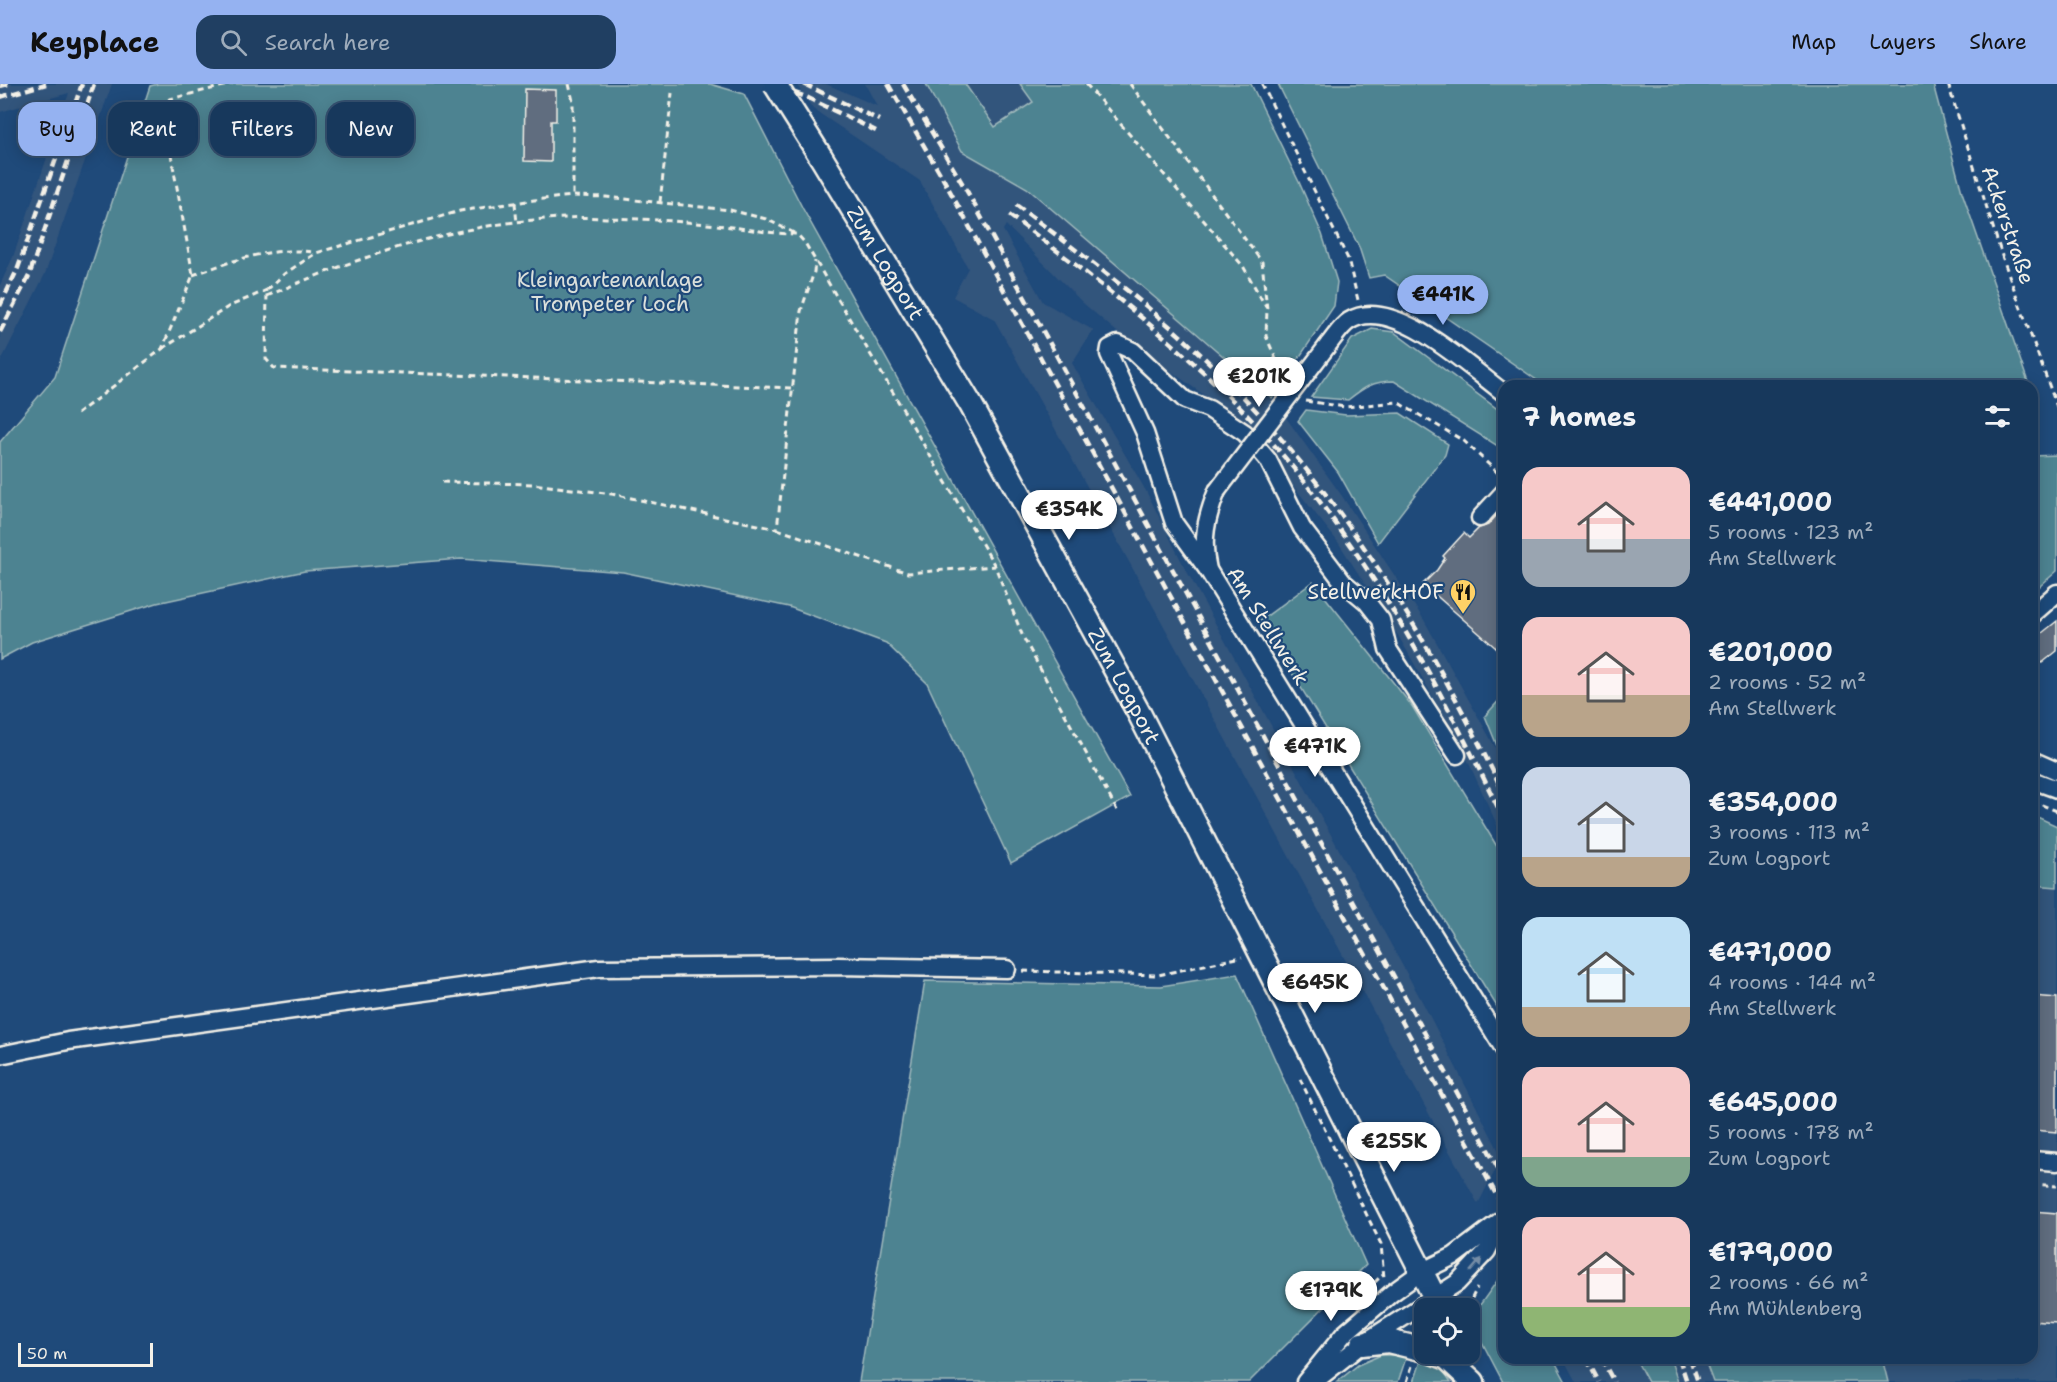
<!DOCTYPE html>
<html lang="en">
<head>
<meta charset="utf-8">
<style>
	body { margin:0; font-family:"Shantell Sans",sans-serif; background:#203f62; color:#f1f3f6; height:100vh; display:flex; flex-direction:column; font-size:22px; white-space:nowrap }
	* { box-sizing:border-box; margin:0 }
	p { font-size:20px; color:#9eacbb }
	.icon { flex:none; width:33px; height:33px; fill:none; stroke:currentColor; stroke-width:2; stroke-linecap:round; stroke-linejoin:round }
	.map { position:relative; flex:1; overflow:hidden }
	.panel { position:absolute; left:1498px; top:296px; width:540px; height:984px; display:flex; flex-direction:column; background:#17385c; border-radius:18px; box-shadow:0 3px 15px #0003,0 0 0 2px #365272 }
	.panel>* { flex:none }
	.top-card { position:absolute; left:18px; top:18px; width:570px; height:54px; display:flex; gap:12px }
	.tools { position:absolute; left:1414px; top:1214px; display:grid; gap:12px }
	.tools a { display:grid; place-items:center; width:66px; height:66px; border-radius:12px; background:#17385c; box-shadow:0 3px 15px #0003,0 0 0 2px #365272; font-size:30px }
	.scale { position:absolute; left:18px; bottom:15px; width:135px; box-sizing:border-box; padding-left:6px; border:3px solid #f4f1e8; border-top:0; font-size:16px; line-height:21px; white-space:nowrap; color:#f4f1e8; -webkit-text-stroke:4px #1f4a7a; paint-order:stroke }
	.price { position:absolute; translate:-50% -51px; padding:0 14px; border-radius:21px; background:#fff; color:#222; font-size:20px; line-height:39px; filter:drop-shadow(0 2px 3px #0008) }
	.price::after { content:''; position:absolute; left:50%; top:36px; width:18px; height:14px; margin-left:-9px; background:inherit; clip-path:polygon(0 0,100% 0,50% 100%) }
	.price.active { background:#95b2f1; color:#111 }
	ul { padding:0; list-style:none }
	li { display:flex; align-items:center; gap:18px; height:150px; padding:0 24px }
	li span { display:grid; place-items:center; flex:none; width:168px; height:120px; border-radius:18px; color:#555 }
	li>.icon { margin-inline-start:auto }
	span .icon { width:72px; height:72px; fill:#fffc; stroke-width:1 }
	li b { font-size:26px }
	h2 { display:flex; justify-content:space-between; align-items:center; height:72px; padding:0 24px; font-size:26px }
	.pill { padding:0 21px; border-radius:18px; background:#17385c; box-shadow:0 3px 15px #0003,0 0 0 2px #365272; font-size:21px; line-height:54px }
	.pill.active { background:#95b2f1; color:#111 }
	header { display:flex; align-items:center; gap:36px; box-sizing:border-box; height:84px; padding:0 30px; background:#95b2f1; color:#111 }
	header strong { font-size:28px }
	nav { display:flex; gap:33px; margin-inline-start:auto; font-size:21px }
	.search { width:420px; height:54px; background:#203f62; display:flex; align-items:center; gap:15px; box-sizing:border-box; padding:0 21px; border-radius:18px; color:#9eacbb; font-size:22px }
	.map>svg:first-child { display:block }
</style>
</head>
<body>
<header>
<strong>Keyplace</strong>
<div class="search"><svg class="icon" aria-label="search" viewBox="0 0 24 24"><circle cx="10" cy="10" r="6"/><path d="M15 15l6 6"/></svg>Search here</div>
<nav><a>Map</a><a>Layers</a><a>Share</a></nav>
</header>
<div class="map">
<svg width="2057" height="1298" viewBox="0 0 2057 1298">
	<rect width="100%" height="100%" fill="#1f4a7a"/>
	<filter id="ink" filterUnits="userSpaceOnUse"><feTurbulence type="fractalNoise" baseFrequency=".0167" numOctaves="2"/><feDisplacementMap in="SourceGraphic" scale="12" xChannelSelector="R" yChannelSelector="G"/><feConvolveMatrix kernelMatrix="1 2 1 2 8 2 1 2 1" color-interpolation-filters="sRGB"/></filter>
	<g filter="url(#ink)">
		<!-- built -->
		<g fill="#32547c">
			<path d="M0,0H112L45,190L0,279V201L13,173L69,9L0,28Z"/>
			<path d="M796,0H826L877,22L865,0H925L962,67L1027,104L1272,314L1342,412L1424,536L1504,679V756L1462,664L1399,553L1338,458L1245,341L1117,248L1083,219L1006,141L1003,146L1043,218L1093,246L1072,279L1146,407L1184,482L1424,921L1502,1073L1478,1120L1128,476L994,235L953,213L968,184L920,97L813,25Z"/>
			<path d="M965,0H1020L1033,18L995,44Z"/>
			<path d="M2033,801L2057,803V1298H1888L1882,1274H2032Z"/>
			<path d="M1563,1274H1635L1648,1298H1576Z"/>
			<path d="M1670,1274H1704L1713,1298H1678Z"/>
		</g>
		<!-- green -->
		<g fill="#4e8391" stroke="#a1babc" stroke-width="1.5">
			<path d="M158,0H710L744,10L803,125L1130,713L1011,779L927,599L886,559L789,523L623,488L461,475L305,487L157,519L32,558L0,575V358L55,293L150,2Z"/>
			<path d="M926,0H965L995,43L1033,18L1020,0H1251L1299,98L1322,150L1337,198L1334,222L1272,314L1027,104L962,67Z"/>
			<path d="M1278,0H1933L1962,108L2029,301H1544L1384,191L1369,194L1359,163Z"/>
			<path d="M1372,245L1394,248L1504,330V366L1394,297C1373,297 1363,304 1348,316L1311,313L1352,255Z"/>
			<path d="M1306,326L1346,331L1400,329L1448,360L1445,371L1378,459L1338,388L1298,337Z"/>
			<path d="M2057,371V487L2033,508V372Z"/>
			<path d="M1313,498L1412,622L1504,774V934L1260,537Z"/>
			<path d="M1504,611V679L1485,632Z"/>
			<path d="M2033,731L2057,742V803L2033,801Z"/>
			<path d="M1237,890L1366,1181L1249,1298H859L925,897L1161,902Z"/>
			<path d="M1504,1187V1274H1553L1566,1298H1503L1470,1235Z"/>
			<path d="M1381,1271H1407L1398,1298H1337L1358,1281Z"/>
			<path d="M1422,1274L1442,1285L1451,1298H1414Z"/>
			<path d="M1635,1274H1670L1678,1298H1648Z"/>
			<path d="M1704,1274H1882L1888,1298H1713Z"/>
		</g>
		<!-- building -->
		<g fill="#606d7f" stroke="#f4f1e8" stroke-width="1.5">
			<path d="M525,5L556,6V37H551V78L524,77Z"/>
			<path d="M1504,423V554L1496,564L1423,500L1437,486L1445,474L1443,472L1464,449L1469,454L1479,444L1488,441Z"/>
			<path d="M2057,537V567L2042,579L2032,568V557Z"/>
			<path d="M2032,912L2057,914V1048L2032,1046Z"/>
			<path d="M2032,1127L2057,1129V1239L2032,1237Z"/>
		</g>
		<g fill="none" stroke-linecap="round" stroke-linejoin="round">
			<!-- minor casing -->
			<g stroke="#f4f1e8" stroke-width="21">
				<g id="minor">
					<path d="M1328,261C1334,254 1341,242 1349,237C1392,209 1471,285 1504,309"/>
					<path d="M1217,407C1206,435 1201,456 1208,486L1504,965"/>
					<path d="M1480,434L1504,408"/>
					<path d="M1208,486L1174,439L1145,349L1109,270L1110,264L1118,260L1133,267L1185,316L1209,325L1245,349L1268,376L1302,444L1343,498L1367,518L1381,536L1388,565L1457,671"/>
					<path d="M2032,531L2057,509"/>
					<path d="M2032,676L2057,687"/>
					<path d="M2032,696L2057,705"/>
					<path d="M0,971L68,957L599,884L838,882L1007,885"/>
					<path d="M2032,1076L2057,1078"/>
					<path d="M1305,1298L1344,1250L1392,1209L1421,1188L1454,1172L1503,1135"/>
					<path d="M1314,1298L1362,1260L1457,1199L1487,1167L1501,1139"/>
				</g>
			</g>
			<!-- major casing -->
			<g stroke="#f4f1e8" stroke-width="27">
				<g id="major">
					<path id="s1" d="M821,73L971,321L1140,631L1440,1224"/>
					<path d="M1362,1260L1388,1257L1425,1266"/>
					<path d="M1434,1269L1447,1274L1473,1298"/>
				</g>
			</g>
			<!-- path -->
			<g stroke="#f4f1e8" stroke-width="3" stroke-dasharray="6 4.5" stroke-linecap="butt">
				<path d="M569,0L573,17V112"/>
				<path d="M1086,0L1243,182L1266,223"/>
				<path d="M1130,0L1262,178L1267,225L1266,252L1283,292"/>
				<path d="M1262,0L1348,175L1358,216"/>
				<path d="M1948,0L2002,172L2057,323"/>
				<path d="M660,118L672,9"/>
				<path d="M515,119L517,139"/>
				<path d="M193,191C234,176 270,163 314,168"/>
				<path d="M267,212C374,166 488,129 606,134C645,135 685,137 724,142C749,145 772,150 797,150L805,159L995,482L1023,553L1119,730"/>
				<path d="M162,265L228,223L267,206"/>
				<path d="M791,304L274,284L266,275L267,206L284,190L316,169L460,127L534,116L573,112L606,113L730,126L766,135L794,149"/>
				<path d="M1306,317L1345,323L1397,318L1464,357L1501,392"/>
				<path d="M77,330L162,265L193,191L163,27L166,16L232,0"/>
				<path d="M442,398L533,400L612,410L777,445L801,227L814,188L815,177"/>
				<path d="M777,445L908,489L995,482"/>
				<path d="M2032,717L2057,727"/>
				<path d="M1023,887L1158,891L1242,873"/>
				<path d="M1300,995L1381,1160L1384,1194"/>
				<path d="M2032,1100L2057,1102"/>
				<path d="M1367,1206L1383,1190"/>
				<path d="M1467,1224L1477,1204"/>
				<path d="M1407,1298L1412,1282"/>
			</g>
			<!-- minor -->
			<use href="#minor" stroke="#1f4a7a" stroke-width="16"/>
			<!-- major -->
			<use href="#major" stroke="#1f4a7a" stroke-width="22"/>
			<!-- rail -->
			<g stroke="#f4f1e8" stroke-width="4.5" stroke-dasharray="9 4.5" stroke-linecap="butt">
				<path d="M769,0L806,13L876,47"/>
				<path d="M804,0L879,36"/>
				<path d="M888,0L945,98L1504,1125"/>
				<path d="M903,0L968,109L1504,1095"/>
				<path d="M0,2L8,0"/>
				<path d="M0,13L46,0"/>
				<path d="M1016,121C1089,175 1161,230 1225,294C1344,414 1431,558 1504,710"/>
				<path d="M1009,131C1081,184 1151,238 1216,300C1343,421 1429,580 1504,736"/>
				<path d="M0,222L18,184L82,0"/>
				<path d="M0,248L29,192L94,0"/>
				<path d="M1586,1274L1599,1298"/>
				<path d="M1601,1274L1614,1298"/>
				<path d="M1679,1274L1687,1298"/>
				<path d="M1690,1274L1698,1298"/>
			</g>
			<!-- minor-bridge casing -->
			<g stroke="#f4f1e8" stroke-width="21" stroke-linecap="butt">
				<path id="minor-bridge" d="M1217,407L1328,261"/>
			</g>
			<!-- major-bridge casing -->
			<g stroke="#f4f1e8" stroke-width="27" stroke-linecap="butt">
				<path id="major-bridge" d="M775,0L821,73"/>
			</g>
			<!-- minor-bridge -->
			<use href="#minor-bridge" stroke="#1f4a7a" stroke-width="16"/>
			<!-- major-bridge -->
			<use href="#major-bridge" stroke="#1f4a7a" stroke-width="22"/>
		</g>
		<!-- one-way arrows -->
		<defs><path id="oneway-solid" d="M-6-.8H1V-3.2L6.5 0L1 3.2V.8H-6Z" transform="scale(1.5)"/></defs>
		<use fill="#748da6" href="#oneway-solid" transform="translate(1476 1181) rotate(-49)"/>
	</g>
	<!-- icons -->
	<defs>
		<g id="restaurant-pin" transform="scale(1.35)"><path d="M0 17L-7.5 6A9.5 9.5 0 1 1 7.5 6Z" fill="#ffd166" stroke="#1f4a7a"/><path d="M-5-6h1v4h1v-4h1v4h1v-4h1v5L-1.5 .5V6h-2V.5L-5-1ZM5-6V6H3V1.5H1.5Q1.5-4 5-6Z" fill="#111"/></g>
	</defs>
	<g fill-rule="evenodd">
		<use href="#restaurant-pin" x="1463" y="508"/>
	</g>
	<g text-anchor="middle" stroke-width="4.5" stroke-linejoin="round" paint-order="stroke">
		<!-- street labels -->
		<g font-size="21" fill="#f4f1e8" stroke="#1f4a7a">
			<text transform="translate(2008 141) rotate(71)" y="7">Ackerstraße</text>
			<text dy="7" stroke="none"><textPath href="#s1" startOffset="124">Zum Logport</textPath></text>
			<text transform="translate(1268 542) rotate(58)" y="7">Am Stellwerk</text>
			<text dy="7" stroke="none"><textPath href="#s1" startOffset="610">Zum Logport</textPath></text>
		</g>
		<!-- park labels -->
		<g font-size="21" fill="#dbe0db" stroke="#1f4a7a">
			<text x="610" y="203">Kleingartenanlage<tspan x="610" dy="24">Trompeter Loch</tspan></text>
		</g>
		<!-- poi labels -->
		<g font-size="21" fill="#f4f1e8" stroke="#1f4a7a" text-anchor="end">
			<text x="1444" y="515">StellwerkHOF</text>
		</g>
	</g>
</svg>
<div class="tools">
<a><svg class="icon" aria-label="locate" viewBox="0 0 24 24"><circle cx="12" cy="12" r="6"/><path d="M12 2v4M12 18v4M2 12h4M18 12h4"/></svg></a>
</div>
<div class="scale">50 m</div>
<b class="price active" style="left:1443px;top:242px">€441K</b>
<b class="price" style="left:1259px;top:324px">€201K</b>
<b class="price" style="left:1069px;top:457px">€354K</b>
<b class="price" style="left:1315px;top:694px">€471K</b>
<b class="price" style="left:1315px;top:930px">€645K</b>
<b class="price" style="left:1394px;top:1089px">€255K</b>
<b class="price" style="left:1331px;top:1238px">€179K</b>
<div class="top-card">
<a class="pill active">Buy</a>
<a class="pill">Rent</a>
<a class="pill">Filters</a>
<a class="pill">New</a>
</div>
<section class="panel">
<h2>7 homes<svg class="icon" aria-label="filters" viewBox="0 0 24 24"><path d="M4 7h16M4 17h16"/><circle cx="9" cy="7" r="2"/><circle cx="15" cy="17" r="2"/></svg></h2>
<ul>
<li><span style="background:linear-gradient(#f6c9c9 60%,#9aa5b1 0)"><svg class="icon" aria-label="home" viewBox="0 0 24 24"><path d="M3 11l9-7 9 7M6 9v11h12V9"/></svg></span><div><b>€441,000</b><p>5 rooms · 123 m²</p><p>Am Stellwerk</p></div></li>
<li><span style="background:linear-gradient(#f6c9c9 65%,#b9a48a 0)"><svg class="icon" aria-label="home" viewBox="0 0 24 24"><path d="M3 11l9-7 9 7M6 9v11h12V9"/></svg></span><div><b>€201,000</b><p>2 rooms · 52 m²</p><p>Am Stellwerk</p></div></li>
<li><span style="background:linear-gradient(#c9d6e8 75%,#b9a48a 0)"><svg class="icon" aria-label="home" viewBox="0 0 24 24"><path d="M3 11l9-7 9 7M6 9v11h12V9"/></svg></span><div><b>€354,000</b><p>3 rooms · 113 m²</p><p>Zum Logport</p></div></li>
<li><span style="background:linear-gradient(#bfe0f5 75%,#b9a48a 0)"><svg class="icon" aria-label="home" viewBox="0 0 24 24"><path d="M3 11l9-7 9 7M6 9v11h12V9"/></svg></span><div><b>€471,000</b><p>4 rooms · 144 m²</p><p>Am Stellwerk</p></div></li>
<li><span style="background:linear-gradient(#f6c9c9 75%,#7fa58c 0)"><svg class="icon" aria-label="home" viewBox="0 0 24 24"><path d="M3 11l9-7 9 7M6 9v11h12V9"/></svg></span><div><b>€645,000</b><p>5 rooms · 178 m²</p><p>Zum Logport</p></div></li>
<li><span style="background:linear-gradient(#f6c9c9 75%,#8fb573 0)"><svg class="icon" aria-label="home" viewBox="0 0 24 24"><path d="M3 11l9-7 9 7M6 9v11h12V9"/></svg></span><div><b>€179,000</b><p>2 rooms · 66 m²</p><p>Am Mühlenberg</p></div></li>
</ul>
</section>
</div>
</body>
</html>
